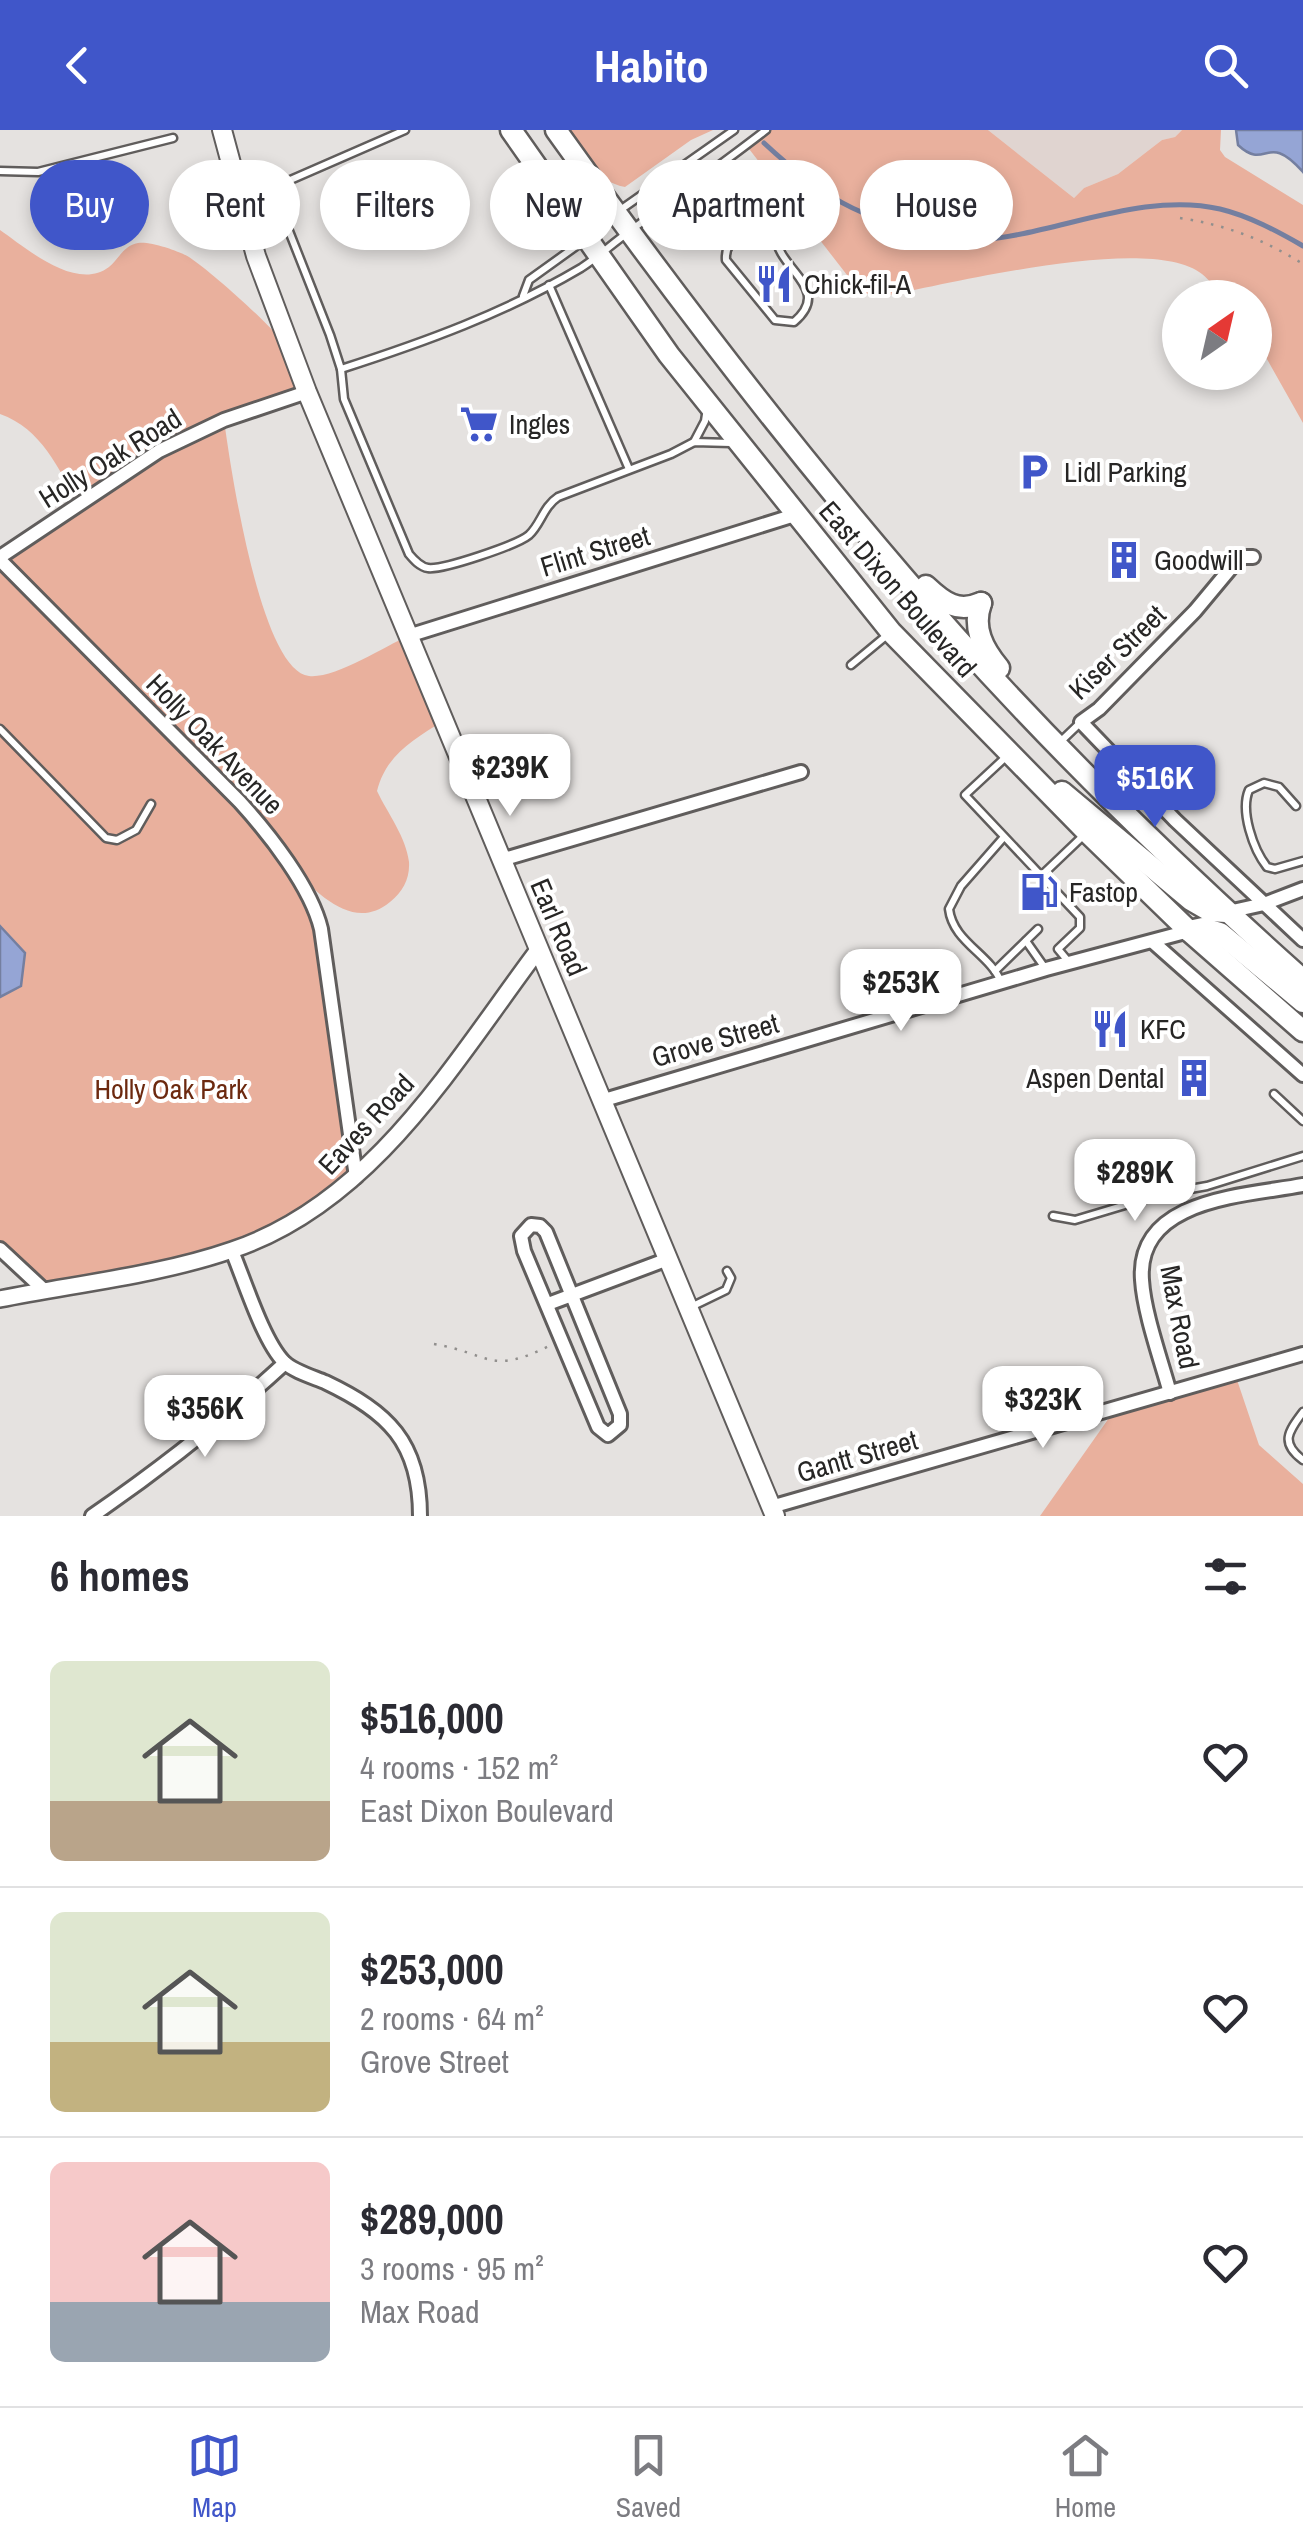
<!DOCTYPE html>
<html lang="en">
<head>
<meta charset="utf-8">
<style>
	body { margin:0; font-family:"Archivo Narrow",sans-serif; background:#f7f7f7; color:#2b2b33; height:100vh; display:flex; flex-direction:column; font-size:38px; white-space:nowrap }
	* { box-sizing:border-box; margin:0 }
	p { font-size:32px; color:#7c7c81 }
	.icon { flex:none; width:55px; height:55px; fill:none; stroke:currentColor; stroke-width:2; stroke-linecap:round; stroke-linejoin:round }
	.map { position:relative; height:1386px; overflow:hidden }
	.details { display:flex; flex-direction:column; background:#fff; flex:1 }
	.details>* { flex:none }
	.banner { position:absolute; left:30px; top:30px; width:1245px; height:90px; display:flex; gap:20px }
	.needle { width:65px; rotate:34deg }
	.buttons { position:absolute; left:1162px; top:150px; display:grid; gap:20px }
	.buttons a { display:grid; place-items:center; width:110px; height:110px; border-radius:50%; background:#fff; box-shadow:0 5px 15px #0003; font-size:50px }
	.price { position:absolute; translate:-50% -85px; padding:0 22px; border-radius:20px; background:#fff; color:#222; font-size:32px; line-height:65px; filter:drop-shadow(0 2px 5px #0008) }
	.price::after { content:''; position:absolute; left:50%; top:60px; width:30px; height:22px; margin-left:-15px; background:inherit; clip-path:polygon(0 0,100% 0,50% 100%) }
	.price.current { background:#4056c9; color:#fff }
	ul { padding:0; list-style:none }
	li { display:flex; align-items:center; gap:30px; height:250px; padding:0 50px }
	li+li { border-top:2px solid #e1e1e2 }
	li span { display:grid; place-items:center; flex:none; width:280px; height:200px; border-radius:15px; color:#555 }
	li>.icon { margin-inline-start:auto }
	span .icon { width:120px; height:120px; fill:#fffc; stroke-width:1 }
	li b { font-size:42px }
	h2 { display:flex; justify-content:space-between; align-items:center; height:120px; padding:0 50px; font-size:42px }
	.pill { padding:0 35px; border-radius:45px; background:#fff; box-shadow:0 5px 15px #0003; font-size:35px; line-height:90px }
	.pill.current { background:#4056c9; color:#fff }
	header { display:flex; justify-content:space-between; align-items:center; height:130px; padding:0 50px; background:#4056c9; color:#fff; font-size:45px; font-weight:800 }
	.menu { display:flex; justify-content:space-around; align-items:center; height:140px; border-top:2px solid #e1e1e2; background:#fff; font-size:28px; color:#7c7c81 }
	.menu a { display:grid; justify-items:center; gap:5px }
	.menu .current { color:#4056c9 }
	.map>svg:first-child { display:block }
</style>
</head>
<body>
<header><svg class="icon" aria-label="back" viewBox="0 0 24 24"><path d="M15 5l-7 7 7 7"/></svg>Habito<svg class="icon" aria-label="search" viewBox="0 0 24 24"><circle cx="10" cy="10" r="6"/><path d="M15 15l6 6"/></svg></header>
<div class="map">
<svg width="1303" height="1386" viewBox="0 0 1303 1386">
	<rect width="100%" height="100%" fill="#e5e2e0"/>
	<!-- built -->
	<path fill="#e0d4d0" d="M988,0H1182L1175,7L1162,10L1118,44L1084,58L1074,68Z"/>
	<!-- green -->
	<g fill="#e9b09d">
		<path d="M568,0H713L691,10L625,57C594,51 584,25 568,0Z"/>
		<path d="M766,0H988L1074,68L1084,58L1118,44L1162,10L1175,7L1182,0H1221L1220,20L1225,27L1303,75V293L1255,208V168L1222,167C1216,160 1210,150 1202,144C1150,103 950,154 884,166L861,163L746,15Z"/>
		<path d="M0,100C26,118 76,162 109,137C118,130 124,115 138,113C150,111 179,121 189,127C213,143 281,203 294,227C300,238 303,251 307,263L224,290C230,333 260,541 309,546C334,549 384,517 408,506L443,591C413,610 386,625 377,661C388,684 406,707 409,732C410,748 403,762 390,772C354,802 319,764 292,739L310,772L356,1047L232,1121L44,1160L0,1119V427L79,375C58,338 42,299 0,284Z"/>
		<path d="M1235,1244L1259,1315L1303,1354V1386H1040L1116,1278Z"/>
	</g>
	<!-- water -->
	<g fill="#95a5d5" stroke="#747fa0" stroke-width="2.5">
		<path d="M1236,0H1303V42C1266,0 1267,42 1238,15Z"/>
		<path d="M0,796L25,823L21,856L0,867Z"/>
	</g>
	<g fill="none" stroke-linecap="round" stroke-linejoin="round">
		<!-- stream -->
		<path stroke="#747fa0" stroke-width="5" d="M764,13C820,65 859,90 935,103C949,106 966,111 980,110C1057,104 1143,61 1220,79C1249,86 1277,101 1303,116"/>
		<!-- service casing -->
		<g stroke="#605d5c" stroke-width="11">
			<g id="service">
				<path d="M0,41L38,42L173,8"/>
				<path d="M272,58L330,205L341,239L344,269L409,424C414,430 420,437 428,438C443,440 517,415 529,405C541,394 543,377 558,367L671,324L694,312L731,313"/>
				<path d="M243,62L272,58L405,0"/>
				<path d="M751,77C753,107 724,104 726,130L775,190L794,192C834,158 776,139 776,105"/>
				<path d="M549,155L629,339"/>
				<path d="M523,166L529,150L586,109L616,83L734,0"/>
				<path d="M341,239C425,212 505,183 581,138C598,127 613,113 630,101C675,67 721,35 766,0"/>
				<path d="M694,312L705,291L707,278"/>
				<path d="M851,535L886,506"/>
				<path d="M0,599L106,708L117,710L136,700L151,674"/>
				<path d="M1058,614L1081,592"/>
				<path d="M1008,625L965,665L1080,787V798L1058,819L1068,831"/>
				<path d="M1296,676L1279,657L1264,653L1249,660C1240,681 1253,719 1267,737L1275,739L1303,731"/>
				<path d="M1041,746L1084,705"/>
				<path d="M1026,811L1045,838"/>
				<path d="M995,841L1038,799"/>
				<path d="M1001,852C990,824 953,812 949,779L961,756L1004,707"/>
				<path d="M1274,964L1303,991"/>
				<path d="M1053,1086L1075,1090L1162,1064L1207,1056L1303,1026"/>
				<path d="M693,1176L726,1160L731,1148L727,1141"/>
				<path d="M1303,1282C1288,1302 1280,1313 1303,1330"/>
			</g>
		</g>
		<!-- minor casing -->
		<g stroke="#605d5c" stroke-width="18">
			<g id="minor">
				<path d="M0,427L159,321L224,290L307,262"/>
				<path d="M1253,427H1240L1195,481L1099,579L1081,592L1175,690L1303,810"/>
				<path d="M0,430L240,672C269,704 311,757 321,799L356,1047"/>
				<path d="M408,506L798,384"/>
				<path d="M501,730L801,642"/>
				<path d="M1228,782L1264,774L1303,759"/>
				<path d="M1153,812L1303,945"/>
				<path d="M601,971L1046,839L1189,801"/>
				<path d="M531,1095L540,1096L546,1102L620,1284V1295L608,1305L598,1297L524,1121L521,1106Z"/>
				<path d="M0,1119L44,1160"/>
				<path d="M232,1121C244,1149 263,1211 284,1232C293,1241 313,1247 325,1252C388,1282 420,1312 420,1386"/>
				<path d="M548,1174L668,1129"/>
				<path d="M1170,1263C1161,1230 1144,1183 1142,1150C1136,1068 1245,1066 1303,1055"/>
				<path d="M771,1377L1303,1224"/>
				<path d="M92,1386C160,1339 224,1289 285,1233"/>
			</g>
		</g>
		<!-- tertiary casing -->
		<g stroke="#605d5c" stroke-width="20">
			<path id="tertiary" d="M0,1169C75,1154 160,1145 232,1120C373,1073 454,932 538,820"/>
		</g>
		<!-- secondary casing -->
		<g stroke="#605d5c" stroke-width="22">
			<path id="secondary" d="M222,0L256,126L307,262L775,1386"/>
		</g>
		<!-- trunk casing -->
		<g stroke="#605d5c" stroke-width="25">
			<g id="trunk">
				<path d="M511,0L669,225L891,502L1087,702L1189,801L1303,901"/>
				<path d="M556,0C681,175 811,344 954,505C1063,627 1181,741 1303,850"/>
				<path d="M926,456C944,473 958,483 981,473"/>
				<path d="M981,473C972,498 983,519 999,538"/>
				<path d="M1062,662L1191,770L1210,781L1226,782"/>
				<path d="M1189,801L1203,798L1220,803L1303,872"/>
			</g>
		</g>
		<!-- path -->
		<g stroke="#918f8d" stroke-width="2.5" stroke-dasharray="2.5 8" stroke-linecap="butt">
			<path d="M1180,88C1226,95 1263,109 1303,134"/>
			<path d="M434,1214C492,1224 489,1246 551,1215"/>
		</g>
		<!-- service -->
		<use href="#service" stroke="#fff" stroke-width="6"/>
		<!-- minor -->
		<use href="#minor" stroke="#fff" stroke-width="12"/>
		<!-- tertiary -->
		<use href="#tertiary" stroke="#fff" stroke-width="15"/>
		<!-- secondary -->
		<use href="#secondary" stroke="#fff" stroke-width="18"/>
		<!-- trunk -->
		<use href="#trunk" stroke="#fff" stroke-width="20"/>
	</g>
	<!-- icons -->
	<defs>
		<g id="restaurant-bare" transform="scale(3)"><path d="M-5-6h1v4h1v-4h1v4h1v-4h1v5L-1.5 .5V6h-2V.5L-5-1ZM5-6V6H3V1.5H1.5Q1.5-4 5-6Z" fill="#4056c9" stroke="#fff" stroke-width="2.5" paint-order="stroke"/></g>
		<g id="supermarket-bare" transform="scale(3)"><path d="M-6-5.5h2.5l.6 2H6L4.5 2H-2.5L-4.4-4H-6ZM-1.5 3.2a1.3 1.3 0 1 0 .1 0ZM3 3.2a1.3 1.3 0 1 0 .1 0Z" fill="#4056c9" stroke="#fff" stroke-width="2.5" paint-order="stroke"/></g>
		<g id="parking-bare" transform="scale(3)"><path d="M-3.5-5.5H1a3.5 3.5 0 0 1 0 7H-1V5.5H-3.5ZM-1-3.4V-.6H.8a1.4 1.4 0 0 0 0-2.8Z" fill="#4056c9" stroke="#fff" stroke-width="2.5" paint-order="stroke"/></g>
		<g id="building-bare" transform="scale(3)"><path d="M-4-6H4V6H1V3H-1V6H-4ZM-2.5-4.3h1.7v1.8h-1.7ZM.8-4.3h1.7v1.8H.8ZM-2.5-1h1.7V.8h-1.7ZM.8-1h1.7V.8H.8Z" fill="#4056c9" stroke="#fff" stroke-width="2.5" paint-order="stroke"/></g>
		<g id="fuel-bare" transform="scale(3)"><path d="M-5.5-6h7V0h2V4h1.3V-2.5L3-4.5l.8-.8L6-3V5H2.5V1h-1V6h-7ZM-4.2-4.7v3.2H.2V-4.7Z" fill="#4056c9" stroke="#fff" stroke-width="2.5" paint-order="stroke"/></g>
	</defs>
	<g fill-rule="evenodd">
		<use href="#restaurant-bare" x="774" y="154"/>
		<use href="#supermarket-bare" x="479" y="294"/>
		<use href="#parking-bare" x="1034" y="342"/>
		<use href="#building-bare" x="1124" y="430"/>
		<use href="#fuel-bare" x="1039" y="762"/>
		<use href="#restaurant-bare" x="1110" y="899"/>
		<use href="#building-bare" x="1194" y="948"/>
	</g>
	<g text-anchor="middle" stroke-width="8" stroke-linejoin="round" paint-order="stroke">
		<!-- poi labels -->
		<g font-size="28" fill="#272625" stroke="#fff" text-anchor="start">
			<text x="804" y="164">Chick-fil-A</text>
			<text x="509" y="304">Ingles</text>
			<text x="1064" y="352">Lidl Parking</text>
			<text x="1154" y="440">Goodwill</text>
			<text x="1069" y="772">Fastop</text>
			<text x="1140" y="909">KFC</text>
			<text x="1164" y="958" text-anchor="end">Aspen Dental</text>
		</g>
		<!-- street labels -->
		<g font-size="28" fill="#272625" stroke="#fff">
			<text transform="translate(110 328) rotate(-32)" y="10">Holly Oak Road</text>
			<text transform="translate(595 421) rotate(-17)" y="10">Flint Street</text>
			<text transform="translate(898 459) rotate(49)" y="10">East Dixon Boulevard</text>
			<text transform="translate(1117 522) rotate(-44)" y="10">Kiser Street</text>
			<text transform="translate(215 614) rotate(46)" y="10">Holly Oak Avenue</text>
			<text transform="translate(559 797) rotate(67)" y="10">Earl Road</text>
			<text transform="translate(715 910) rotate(-16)" y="10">Grove Street</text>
			<text transform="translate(366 994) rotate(-47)" y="10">Eaves Road</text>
			<text transform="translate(1180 1187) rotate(79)" y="10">Max Road</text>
			<text transform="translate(857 1326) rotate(-16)" y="10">Gantt Street</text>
		</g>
		<!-- park labels -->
		<g font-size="28" fill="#6c290f" stroke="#fff">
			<text x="171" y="969">Holly Oak Park</text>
		</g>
	</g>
</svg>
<div class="buttons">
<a><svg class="needle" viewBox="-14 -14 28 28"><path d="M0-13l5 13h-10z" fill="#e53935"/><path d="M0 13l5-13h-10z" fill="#7c7c81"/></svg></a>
</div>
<b class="price" style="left:510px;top:689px">$239K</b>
<b class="price current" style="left:1155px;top:700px">$516K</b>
<b class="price" style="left:901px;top:904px">$253K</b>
<b class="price" style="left:1135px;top:1094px">$289K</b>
<b class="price" style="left:1043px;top:1321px">$323K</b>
<b class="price" style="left:205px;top:1330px">$356K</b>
<div class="banner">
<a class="pill current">Buy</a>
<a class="pill">Rent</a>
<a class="pill">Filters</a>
<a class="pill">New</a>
<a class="pill">Apartment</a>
<a class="pill">House</a>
</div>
</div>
<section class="details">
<h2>6 homes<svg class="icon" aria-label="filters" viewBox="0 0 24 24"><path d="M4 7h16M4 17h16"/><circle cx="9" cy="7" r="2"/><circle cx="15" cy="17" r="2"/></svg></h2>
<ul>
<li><span style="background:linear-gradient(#dfe7d0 70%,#b9a48a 0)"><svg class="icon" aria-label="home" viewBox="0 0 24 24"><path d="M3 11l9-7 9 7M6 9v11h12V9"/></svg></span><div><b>$516,000</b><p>4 rooms · 152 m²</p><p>East Dixon Boulevard</p></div><svg class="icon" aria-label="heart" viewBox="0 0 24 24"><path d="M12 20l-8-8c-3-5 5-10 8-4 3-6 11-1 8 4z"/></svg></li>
<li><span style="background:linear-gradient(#dfe7d0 65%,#c2b280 0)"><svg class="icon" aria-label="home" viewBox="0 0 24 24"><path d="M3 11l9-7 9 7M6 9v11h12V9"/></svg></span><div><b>$253,000</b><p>2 rooms · 64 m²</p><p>Grove Street</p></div><svg class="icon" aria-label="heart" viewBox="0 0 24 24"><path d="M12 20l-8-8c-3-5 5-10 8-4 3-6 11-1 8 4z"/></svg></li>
<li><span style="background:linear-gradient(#f6c9c9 70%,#9aa5b1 0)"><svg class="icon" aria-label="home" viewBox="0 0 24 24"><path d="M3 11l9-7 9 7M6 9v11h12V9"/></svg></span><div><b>$289,000</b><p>3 rooms · 95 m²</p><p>Max Road</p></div><svg class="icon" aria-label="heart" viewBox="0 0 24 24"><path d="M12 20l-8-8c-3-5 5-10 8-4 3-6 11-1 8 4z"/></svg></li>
</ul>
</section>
<nav class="menu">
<a class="current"><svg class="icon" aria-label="map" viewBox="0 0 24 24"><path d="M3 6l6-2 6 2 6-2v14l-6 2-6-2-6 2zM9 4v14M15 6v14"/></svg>Map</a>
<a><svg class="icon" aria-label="saved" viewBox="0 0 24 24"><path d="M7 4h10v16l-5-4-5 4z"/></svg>Saved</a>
<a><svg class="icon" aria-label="home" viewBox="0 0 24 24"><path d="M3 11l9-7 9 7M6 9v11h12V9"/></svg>Home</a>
</nav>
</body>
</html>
